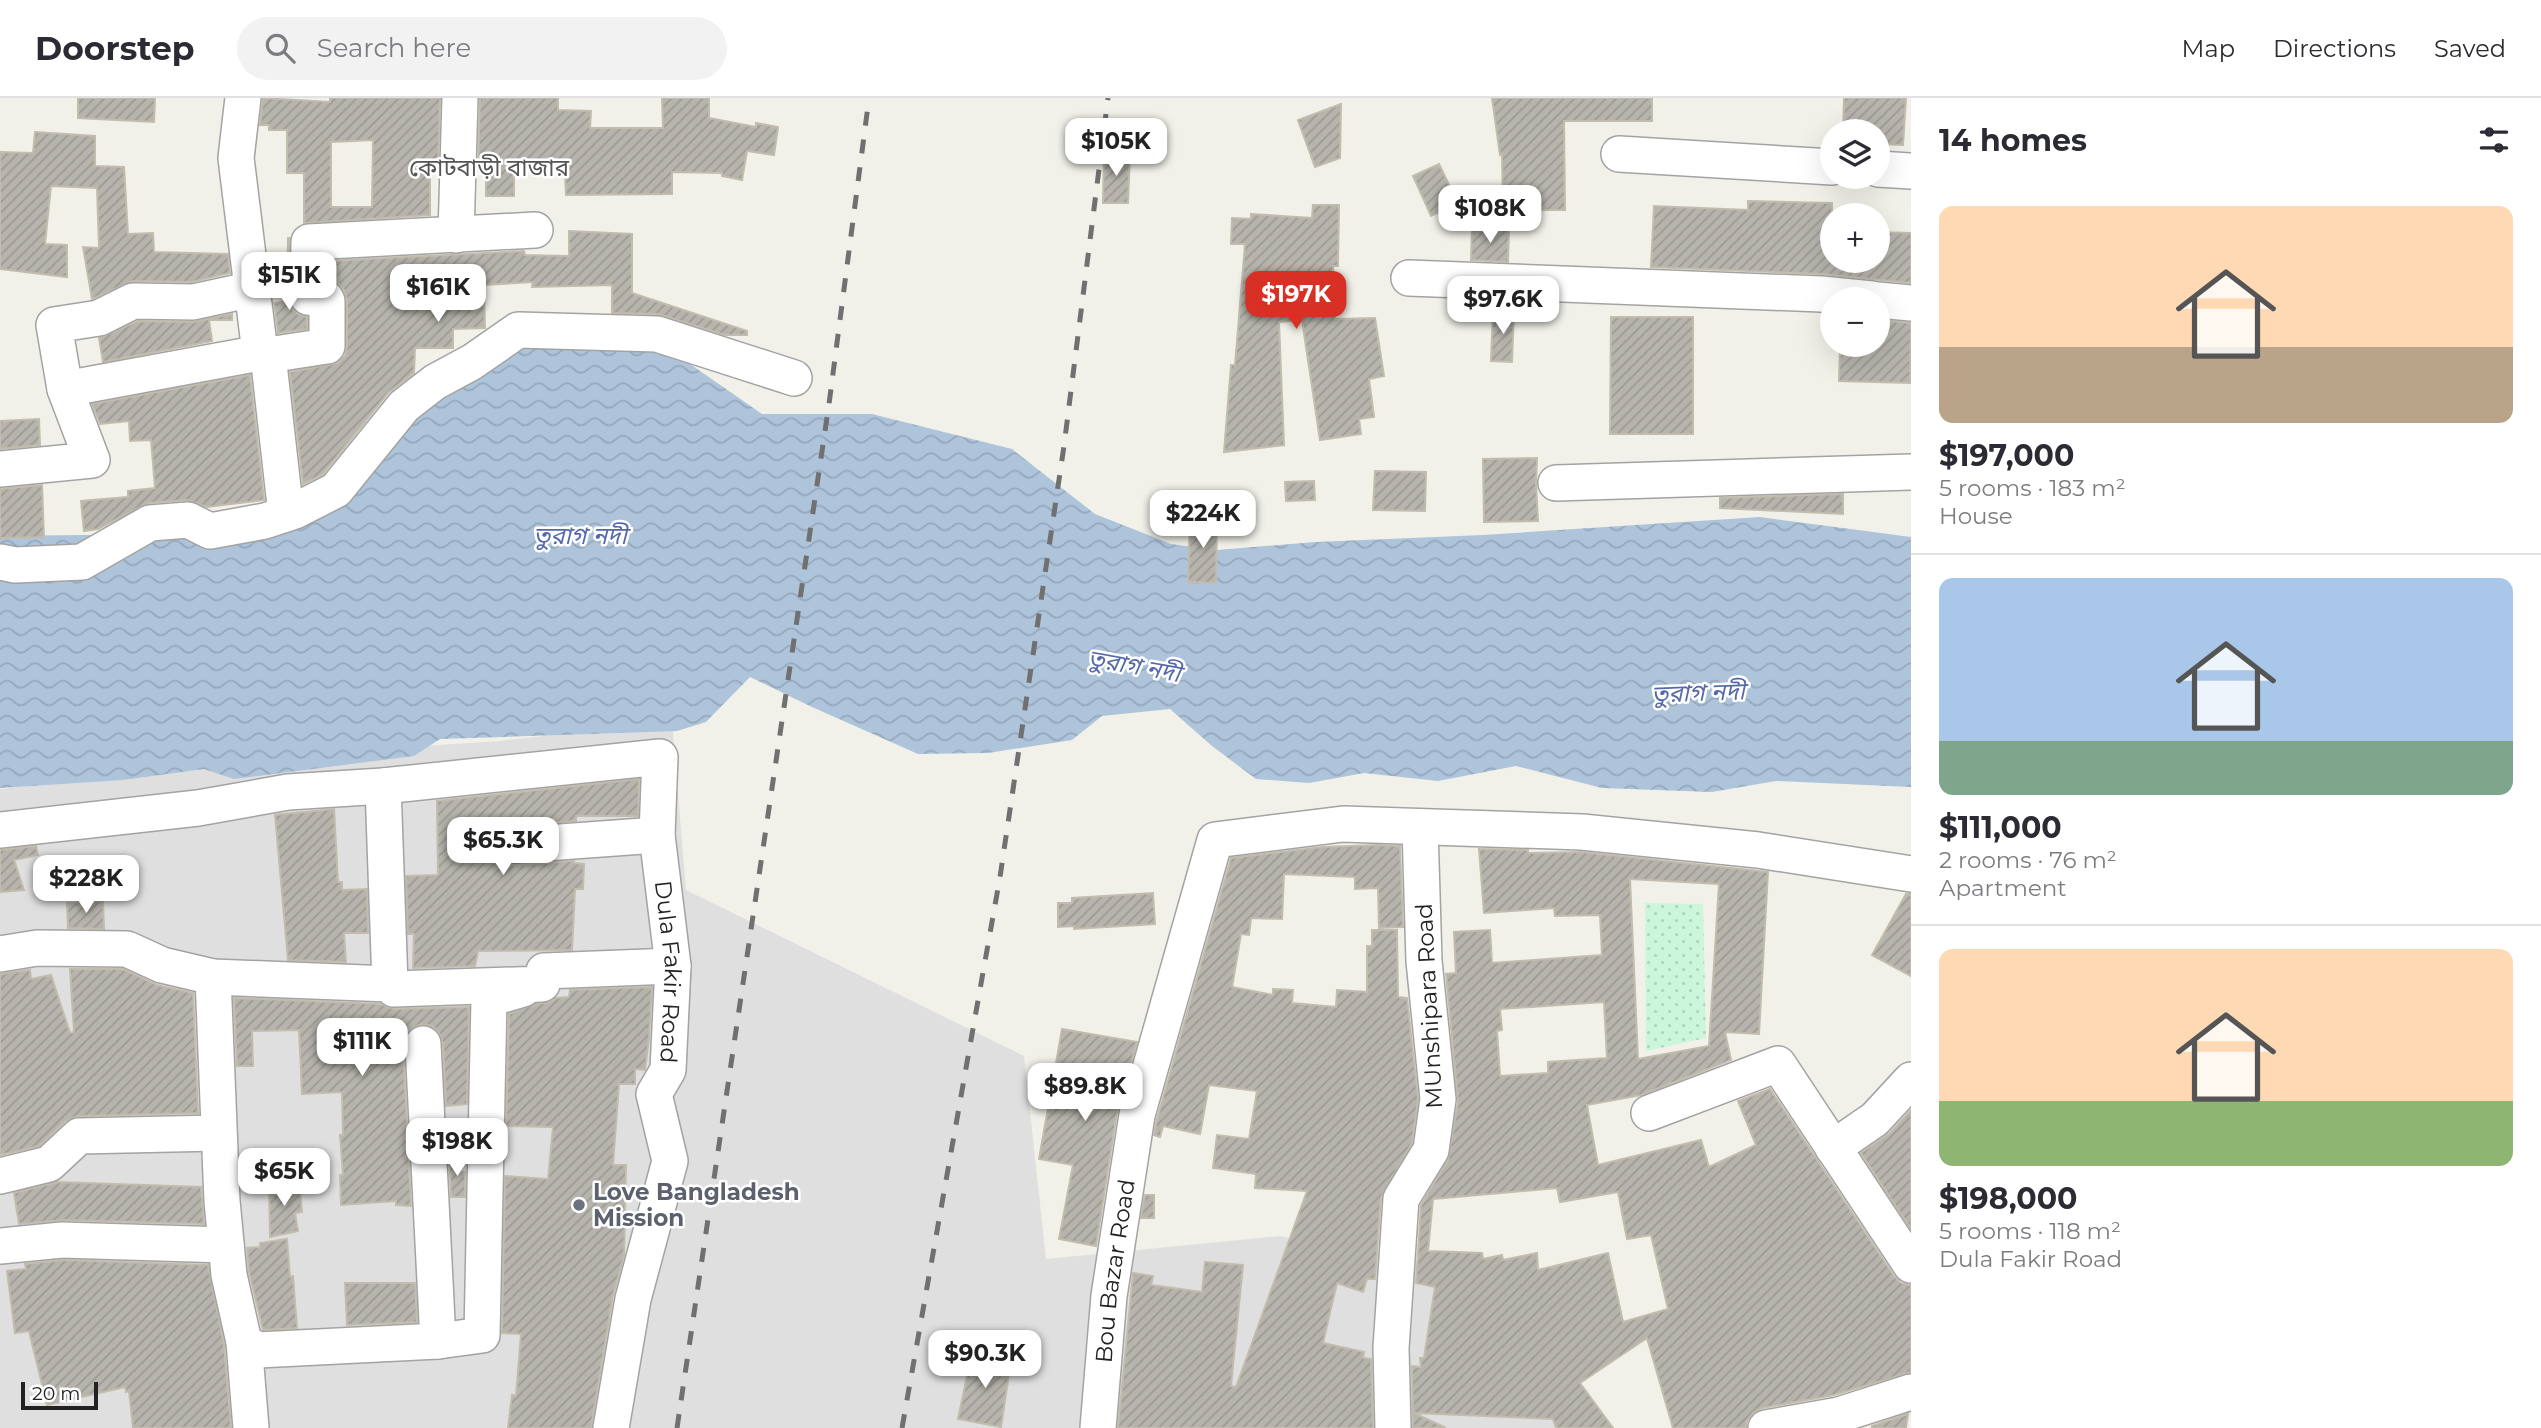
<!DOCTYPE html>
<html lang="en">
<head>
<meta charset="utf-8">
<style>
	body { margin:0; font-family:Montserrat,"Noto Sans Bengali",sans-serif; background:#f2f2f3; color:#2b2b33; height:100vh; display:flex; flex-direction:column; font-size:26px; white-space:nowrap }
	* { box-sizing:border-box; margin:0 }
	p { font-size:23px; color:#7c7c81 }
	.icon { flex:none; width:38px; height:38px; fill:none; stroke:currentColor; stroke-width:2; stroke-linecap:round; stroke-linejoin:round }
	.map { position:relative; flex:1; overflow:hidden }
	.side { display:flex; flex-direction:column; background:#fff; width:630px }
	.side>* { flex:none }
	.buttons { position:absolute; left:1820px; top:21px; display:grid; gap:14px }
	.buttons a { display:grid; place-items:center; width:70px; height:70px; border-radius:50%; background:#fff; box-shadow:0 7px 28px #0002; font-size:35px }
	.scale { position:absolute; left:21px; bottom:18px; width:77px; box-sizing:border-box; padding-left:7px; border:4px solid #222; border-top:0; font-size:19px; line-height:24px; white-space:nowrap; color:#222; -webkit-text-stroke:5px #fff; paint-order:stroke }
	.price { position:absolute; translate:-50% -60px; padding:0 16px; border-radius:14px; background:#fff; color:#222; font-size:23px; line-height:46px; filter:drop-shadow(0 2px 4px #0008) }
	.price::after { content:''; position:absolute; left:50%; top:42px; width:21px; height:16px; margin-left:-10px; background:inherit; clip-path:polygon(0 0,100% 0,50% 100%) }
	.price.selected { background:#d93025; color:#fff }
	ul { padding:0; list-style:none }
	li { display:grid; align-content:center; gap:14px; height:371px; padding:0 28px }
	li+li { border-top:2px solid #e1e1e2 }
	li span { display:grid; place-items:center; height:217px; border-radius:14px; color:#555 }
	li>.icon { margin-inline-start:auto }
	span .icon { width:126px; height:126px; fill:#fffc; stroke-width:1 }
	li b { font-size:30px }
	h2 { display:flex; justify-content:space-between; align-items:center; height:84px; padding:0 28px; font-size:30px }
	header { display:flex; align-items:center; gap:42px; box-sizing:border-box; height:98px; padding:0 35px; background:#fff; border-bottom:2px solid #e1e1e2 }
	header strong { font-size:33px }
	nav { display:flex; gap:38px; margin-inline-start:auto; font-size:24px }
	.search { width:490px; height:63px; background:#f2f2f3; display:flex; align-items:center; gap:18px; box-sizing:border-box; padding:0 24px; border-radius:38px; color:#7c7c81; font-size:26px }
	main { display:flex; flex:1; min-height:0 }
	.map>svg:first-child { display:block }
</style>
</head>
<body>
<header>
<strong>Doorstep</strong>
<div class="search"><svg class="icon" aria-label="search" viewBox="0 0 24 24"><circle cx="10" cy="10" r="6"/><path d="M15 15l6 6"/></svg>Search here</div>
<nav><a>Map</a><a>Directions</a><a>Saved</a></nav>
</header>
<main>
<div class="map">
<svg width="1911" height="1330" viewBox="0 0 1911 1330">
	<defs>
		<pattern id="park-dots" width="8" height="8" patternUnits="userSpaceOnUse" patternTransform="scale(1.75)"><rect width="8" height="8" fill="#ccf6db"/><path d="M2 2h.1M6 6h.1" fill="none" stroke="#afd3bc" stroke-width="1.8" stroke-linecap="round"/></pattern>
		<pattern id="water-waves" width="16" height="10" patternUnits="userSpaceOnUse" patternTransform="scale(1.75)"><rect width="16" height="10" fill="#aec4db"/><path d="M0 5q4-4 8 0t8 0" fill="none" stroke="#95a8bc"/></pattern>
		<pattern id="building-hatch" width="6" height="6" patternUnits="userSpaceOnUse" patternTransform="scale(1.75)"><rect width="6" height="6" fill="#b6b4ac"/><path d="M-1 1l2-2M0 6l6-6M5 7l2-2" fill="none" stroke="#9c9a94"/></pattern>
	</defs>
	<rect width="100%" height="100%" fill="#f1f1e9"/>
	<!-- residential -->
	<path fill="#e0dfdf" d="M672,623L686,792L1024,958L1046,1161L1280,1138L1458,1176L1602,1330H0V691L284,657L500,643Z"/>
	<!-- park -->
	<path fill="url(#park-dots)" d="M1645,805L1703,806L1706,940L1646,953Z"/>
	<!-- water -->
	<path fill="url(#water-waves)" d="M567,222L690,266L762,316H872L1012,351L1095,416L1171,446L1217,452L1315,444L1483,437L1760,419L1911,439V689L1776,683L1712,694L1602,690L1516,668L1438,683L1364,675L1309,685L1256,681L1212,648L1170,611L1102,618L1072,642L988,655L918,656L812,609L750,579L706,624L677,633L440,641L414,658L234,681L204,671L123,682L0,690V438L164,436L248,430L409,323L497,240Z"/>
	<!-- building -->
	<g fill="url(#building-hatch)" stroke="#c2bcad" stroke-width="2" fill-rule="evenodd">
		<path d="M78,0H155L154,24L78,20Z"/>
		<path d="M263,0L330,4V0H440L438,73H430V117L304,125V75H287V32H269V27H260ZM373,42L372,109H331V44Z"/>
		<path d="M480,0H558V12L591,13L590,30H663L662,0H709V20L756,29V25L778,29L774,57L747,53L742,82L722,78V75L672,74V96L566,97L565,75L559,74V64L516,61L517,70H514V98H486V71L478,72Z"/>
		<path d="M1492,0H1652V23H1564L1565,112H1503L1502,56L1500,57Z"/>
		<path d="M1844,0H1906L1903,47L1878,46V33H1843Z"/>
		<path d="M1341,6L1340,60L1315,69L1298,22Z"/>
		<path d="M35,34L95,38V68L124,69L128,136L153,135L154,154L228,156L230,175L191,184L133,183L92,201L83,149L99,150L97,90L51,88L45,146L67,147V179L0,171V54L33,55Z"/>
		<path d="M1104,56H1130L1128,105H1103Z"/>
		<path d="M1439,66L1458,105L1431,118L1413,78Z"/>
		<path d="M1748,103L1832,105V163H1878V134L1911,135V185L1822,176L1651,169L1654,108L1748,112Z"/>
		<path d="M1313,107H1339L1338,168H1333L1335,221L1375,220L1384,278L1369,281L1374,319L1359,321L1361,336L1320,342L1302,222L1279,224L1284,347L1224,354L1231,267H1235L1245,146H1231L1232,120L1251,121V116L1312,120Z"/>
		<path d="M1472,130L1509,131L1508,164L1471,162Z"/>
		<path d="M569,133L632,136V195L747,233V237H725L658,216L612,215V187L532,189L533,184L484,187L485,230L453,231V250H415L414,275L388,295L323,376L303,386L290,274L338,265L345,258L347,249V202L344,192L338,185L328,181L329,163L524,153L525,157L569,158Z"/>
		<path d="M288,140H290L288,199L290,208L296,215L307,219V231L278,235L274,205L287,203Z"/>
		<path d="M1493,212H1514L1512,264L1491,263Z"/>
		<path d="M232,216V222H209L212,243L103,264L99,240L138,223L193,224Z"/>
		<path d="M1611,219H1693V336H1610Z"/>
		<path d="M1878,222L1911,225L1910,285L1839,283L1840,247H1878Z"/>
		<path d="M250,277L264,402L207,409L187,402L148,405L98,431L84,433L81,403L128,399V393L155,390L151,342L130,343L129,323L100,326L92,306Z"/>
		<path d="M39,321L40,347L0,351V323Z"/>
		<path d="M1537,360L1536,385L1538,423L1484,424L1483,361Z"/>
		<path d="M1375,373L1426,374L1425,413L1373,412Z"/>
		<path d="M1314,383L1315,402L1286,403L1285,384Z"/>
		<path d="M42,387L44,439L0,440V391Z"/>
		<path d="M1843,396V416L1720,410V400Z"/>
		<path d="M1190,420H1217L1216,485L1188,484Z"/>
		<path d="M639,681L638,718H576V723L531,726V722L487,721L485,749L487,761L497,766L506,768L574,763V765L584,766L583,791H575L572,852L478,853L475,868L413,870L414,836H408L406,778L438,777L437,703Z"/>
		<path d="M334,711L338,784H342V792L367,791L368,835H344L346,864L288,862L275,717Z"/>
		<path d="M1377,747L1400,748L1403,829L1379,830L1378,790L1355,791V779L1284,776L1282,821L1251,820L1249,837L1241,836L1232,889L1273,897V891L1293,892L1292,905L1336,909L1337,892L1367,894V848H1372V832H1397L1398,899L1407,900L1418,1001L1412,1045L1381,1099L1375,1181H1367L1363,1194L1337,1185L1323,1245L1364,1254L1363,1260L1371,1261L1373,1330H1118L1133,1175L1153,1178L1151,1187L1202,1194L1205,1164L1243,1167L1231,1288L1236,1289L1307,1093L1255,1090L1256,1076L1213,1070L1217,1037L1249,1041L1257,993L1209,987L1200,1036L1163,1028L1160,1039L1154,1037L1157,1021L1231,760L1323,749Z"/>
		<path d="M36,748L38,757L14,762L24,792L0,794V752Z"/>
		<path d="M1479,751L1528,752V755L1581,754L1768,774L1759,936L1725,934L1731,962L1641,997L1587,1007L1598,1067L1701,1042L1709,1069L1756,1047L1738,1003L1770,991L1894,1178L1901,1185L1911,1187V1274L1834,1297L1762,1310L1753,1315L1747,1323L1746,1330H1673L1647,1240L1580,1285L1613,1330H1556L1553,1321L1414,1315L1446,1330H1413L1412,1268L1421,1269L1420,1260H1424L1435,1189L1416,1185L1421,1107L1448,1062L1458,1004L1446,876L1456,875L1454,834L1490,832L1492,865L1602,857L1600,817L1555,818L1554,810L1484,815ZM1630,781L1719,786L1709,948L1638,961ZM1604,904L1607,960L1548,964V975L1500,978L1497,933L1502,932L1500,911ZM1557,1090L1560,1104L1618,1094L1627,1141L1651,1137L1668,1211L1623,1224L1608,1155L1538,1172L1537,1155L1503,1162L1502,1157L1483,1161L1482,1155L1428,1153L1433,1101Z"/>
		<path d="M1153,795L1155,826L1074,831V828L1058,829V805H1072V800Z"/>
		<path d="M1906,796H1911V878L1872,857Z"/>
		<path d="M103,803L104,831L68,830L67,805Z"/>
		<path d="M70,871H123L157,887L193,895L198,1015L78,1018L65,1023L39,1048L0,1057V876L30,872L31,881L51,877L70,935L74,934Z"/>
		<path d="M652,889L649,941L645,972L635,971V986H619L613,1067H626L624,1158L613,1197L591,1330H508L512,1297L516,1298L521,1236L502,1235L505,1078L548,1081L553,1029L506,1028L509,916L535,906L551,904L556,900L569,899L570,892Z"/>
		<path d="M234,900L381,906L395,911L469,909L467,1006L446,1008L443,945L439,935L432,928L421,926L412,930L405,937L403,947L411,1108L396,1107V1103L341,1107L340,1077H343L340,1037H343L342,994L302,996L299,932L252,933L253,968H237Z"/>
		<path d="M1062,931L1137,944L1117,1014L1096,1148L1059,1141L1073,1067L1039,1061Z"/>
		<path d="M1911,1012V1131L1861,1055L1890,1035Z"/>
		<path d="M449,1056H459L458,1074H465V1099H451Z"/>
		<path d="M299,1083L302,1114L295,1115L298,1133L270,1139L269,1086Z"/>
		<path d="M57,1084L201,1089L204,1126L63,1122L19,1126L14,1095Z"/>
		<path d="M1145,1097H1154V1120H1141Z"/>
		<path d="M287,1141L290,1179L293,1178L297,1230L263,1232L249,1174L247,1150L260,1149V1145Z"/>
		<path d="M63,1162L208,1167L224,1247L231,1330H133L129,1293L126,1294L125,1289L47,1307L29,1233L15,1235L7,1173L26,1171L25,1166Z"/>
		<path d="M345,1185H415L417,1224L347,1227Z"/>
		<path d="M972,1254L1011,1263L1001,1329L958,1321Z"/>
		<path d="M1908,1316L1906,1330H1872V1328Z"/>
	</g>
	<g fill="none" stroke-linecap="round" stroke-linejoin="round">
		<!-- minor casing -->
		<g stroke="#a3a3a3" stroke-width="38">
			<g id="minor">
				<path d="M243,0L236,60L260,255L268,257L286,416"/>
				<path d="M1619,56L1832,69"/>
				<path d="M1878,71L1911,73"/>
				<path d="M456,137L460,0"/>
				<path d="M1409,180L1821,196L1872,201"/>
				<path d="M1878,202L1911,205"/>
				<path d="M268,257L327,248V203L326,201L308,199L309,144L535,132"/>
				<path d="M65,291L54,227L99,220L133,203L193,204L253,191"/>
				<path d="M0,371L92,362L65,291L260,255"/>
				<path d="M1556,385L1911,374"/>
				<path d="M0,464L15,467L82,464L150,425L188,422L210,433L265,423L295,413L336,392L404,308L435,284L472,264L518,232L657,236L794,280"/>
				<path d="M383,688L390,886"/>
				<path id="s1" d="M0,732L198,710L288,694L383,688L660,659L657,737L673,868L668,972L654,996L670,1063L633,1201L611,1330"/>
				<path d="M505,748L657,737"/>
				<path d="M0,856L37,850L127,851L162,867L213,879L390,886L394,891L542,886L544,873L673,868"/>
				<path d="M213,879L222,1103L229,1177L244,1244L251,1330"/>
				<path d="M1649,1015L1778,966L1911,1167"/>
				<path d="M1833,1050L1875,1021L1911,982"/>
				<path d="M0,1078L49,1066L79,1038L218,1035"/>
				<path d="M0,1148L62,1142L226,1147"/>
				<path d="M438,1243L482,1237L489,901L523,891"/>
				<path d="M244,1244L258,1252L438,1243L423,946"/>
				<path id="s2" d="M1098,1330L1109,1198L1137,1017L1215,742L1343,726L1582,734L1758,752L1911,776"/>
				<path d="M1393,1330L1391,1250L1401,1101L1431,1052L1438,1001L1424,863L1420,730"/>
				<path d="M1766,1330L1839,1317L1911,1294"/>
			</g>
		</g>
		<!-- minor -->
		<use href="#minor" stroke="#fff" stroke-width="35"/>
		<!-- rail -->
		<g stroke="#707070" stroke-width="5" stroke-dasharray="14 14" stroke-linecap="butt">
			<path d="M677,1330L829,306L869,0"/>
			<path d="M902,1330L1000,779L1064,348L1108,0"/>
		</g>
	</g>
	<!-- markers -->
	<circle fill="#6b7280" stroke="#fff" stroke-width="2.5" cx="579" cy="1107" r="7"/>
	<g text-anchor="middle" stroke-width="5" stroke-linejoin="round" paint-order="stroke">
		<!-- street labels -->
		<g font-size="23" fill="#222" stroke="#fff">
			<text dy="8" stroke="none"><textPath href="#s1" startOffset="880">Dula Fakir Road</textPath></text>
			<text transform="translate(1429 908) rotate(-93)" y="8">MUnshipara Road</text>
			<text dy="8" stroke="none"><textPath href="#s2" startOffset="158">Bou Bazar Road</textPath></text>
		</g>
		<!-- worship labels -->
		<g font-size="23" font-weight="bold" fill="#5b616d" stroke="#fff" text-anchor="start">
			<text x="593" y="1102">Love Bangladesh<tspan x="593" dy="26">Mission</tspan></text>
		</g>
		<!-- neighbourhood labels -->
		<g font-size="24" fill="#555" stroke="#fff">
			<text x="489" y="78">কোটবাড়ী বাজার</text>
		</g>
		<!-- water labels -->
		<g font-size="24" font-style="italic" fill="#5568ab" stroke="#fff">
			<text x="580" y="446">তুরাগ নদী</text>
			<text transform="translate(1134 568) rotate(10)" y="8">তুরাগ নদী</text>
			<text transform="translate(1698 595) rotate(-2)" y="8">তুরাগ নদী</text>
		</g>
	</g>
</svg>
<div class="buttons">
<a><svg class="icon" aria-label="layers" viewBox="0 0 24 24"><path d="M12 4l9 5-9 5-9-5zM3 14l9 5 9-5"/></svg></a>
<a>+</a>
<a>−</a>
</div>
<div class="scale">20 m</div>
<b class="price" style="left:1116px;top:80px">$105K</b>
<b class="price" style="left:1490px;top:147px">$108K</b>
<b class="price" style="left:289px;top:214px">$151K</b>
<b class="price" style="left:438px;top:226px">$161K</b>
<b class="price selected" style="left:1296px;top:233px">$197K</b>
<b class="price" style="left:1503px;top:238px">$97.6K</b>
<b class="price" style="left:1203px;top:452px">$224K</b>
<b class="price" style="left:503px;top:779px">$65.3K</b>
<b class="price" style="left:86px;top:817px">$228K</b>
<b class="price" style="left:362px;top:980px">$111K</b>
<b class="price" style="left:1085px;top:1025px">$89.8K</b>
<b class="price" style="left:457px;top:1080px">$198K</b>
<b class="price" style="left:284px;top:1110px">$65K</b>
<b class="price" style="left:985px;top:1292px">$90.3K</b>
</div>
<section class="side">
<h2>14 homes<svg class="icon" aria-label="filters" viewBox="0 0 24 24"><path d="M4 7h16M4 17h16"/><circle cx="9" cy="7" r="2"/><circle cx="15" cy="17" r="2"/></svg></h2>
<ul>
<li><span style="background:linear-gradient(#ffd9b3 65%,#b9a48a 0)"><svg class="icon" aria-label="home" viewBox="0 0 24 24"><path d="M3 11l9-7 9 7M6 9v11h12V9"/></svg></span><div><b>$197,000</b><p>5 rooms · 183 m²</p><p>House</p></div></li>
<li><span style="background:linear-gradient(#a9c7e8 75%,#7fa58c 0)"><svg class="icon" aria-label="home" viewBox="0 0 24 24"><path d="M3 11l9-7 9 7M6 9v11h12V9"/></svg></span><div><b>$111,000</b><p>2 rooms · 76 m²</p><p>Apartment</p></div></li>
<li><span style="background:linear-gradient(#ffd9b3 70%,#8fb573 0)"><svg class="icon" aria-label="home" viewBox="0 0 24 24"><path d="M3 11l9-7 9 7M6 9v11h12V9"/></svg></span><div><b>$198,000</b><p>5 rooms · 118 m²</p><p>Dula Fakir Road</p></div></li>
</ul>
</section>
</main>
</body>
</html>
